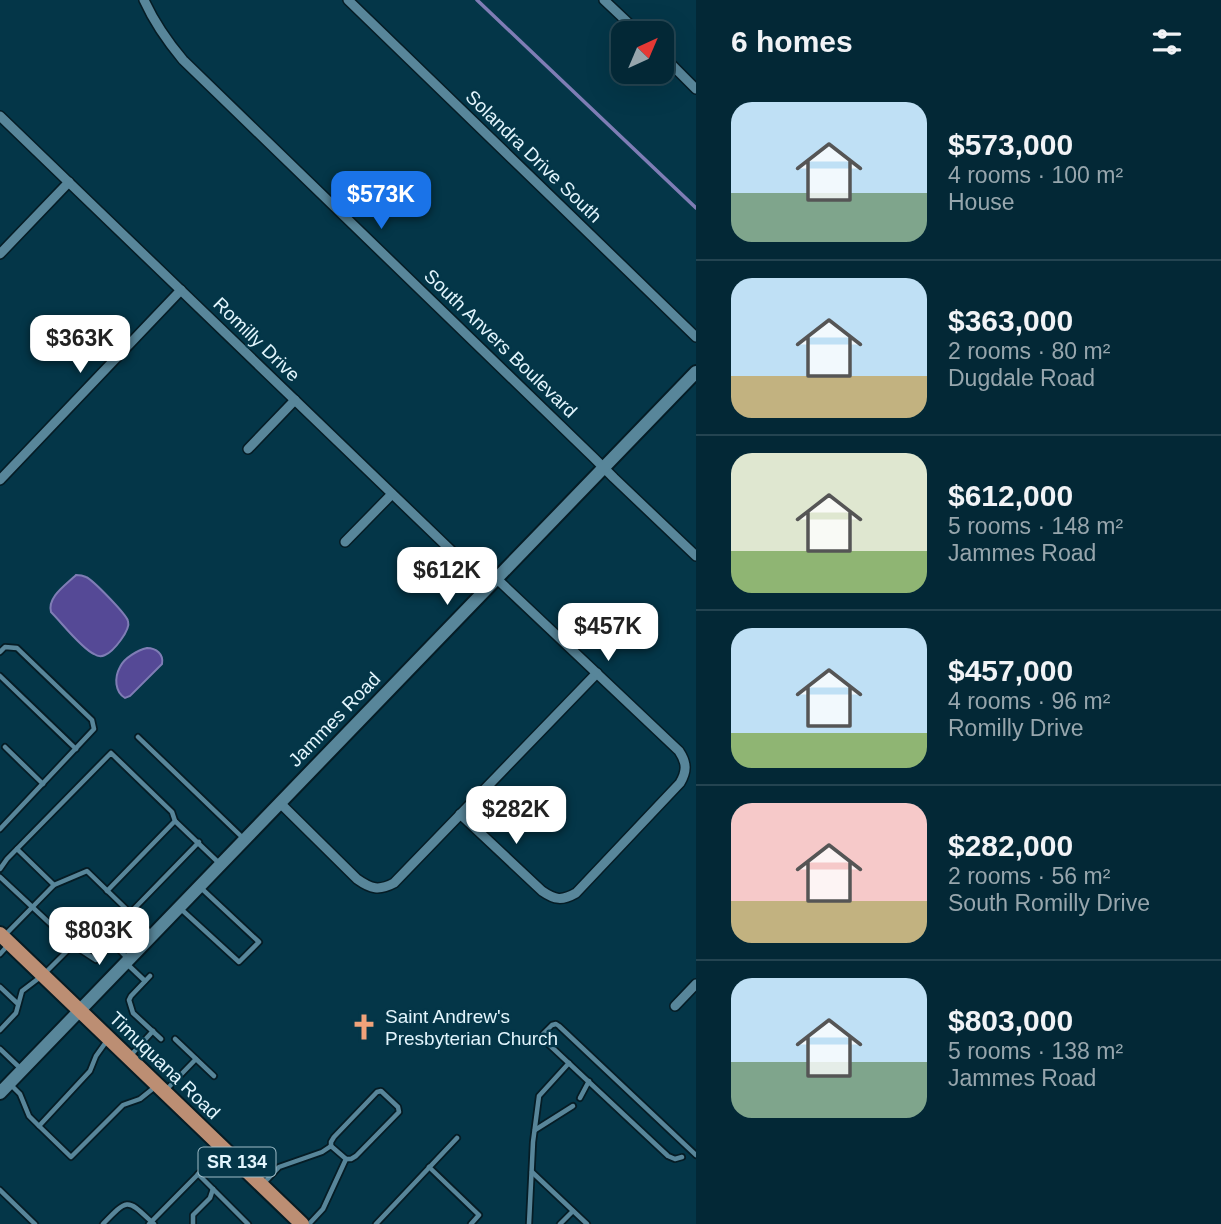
<!DOCTYPE html>
<html lang="en">
<head>
<meta charset="utf-8">
<style>
	body { margin:0; font-family:Arial,sans-serif; background:#0d303e; color:#f1f3f6; height:100vh; display:flex; flex-direction:column; font-size:26px; white-space:nowrap }
	* { box-sizing:border-box; margin:0 }
	p { font-size:23px; color:#97a6ad }
	.icon { flex:none; width:38px; height:38px; fill:none; stroke:currentColor; stroke-width:2; stroke-linecap:round; stroke-linejoin:round }
	.map { position:relative; flex:1; overflow:hidden }
	.details { display:flex; flex-direction:column; background:#032836; width:525px }
	.details>* { flex:none }
	.needle { width:46px; rotate:44deg }
	.fabs { position:absolute; left:611px; top:21px; display:grid; gap:14px }
	.fabs a { display:grid; place-items:center; width:63px; height:63px; border-radius:14px; background:#032836; box-shadow:0 7px 28px #0002,0 0 0 2px #244451; font-size:35px }
	.price { position:absolute; translate:-50% -60px; padding:0 16px; border-radius:14px; background:#fff; color:#222; font-size:23px; line-height:46px; filter:drop-shadow(0 2px 4px #0008) }
	.price::after { content:''; position:absolute; left:50%; top:42px; width:21px; height:16px; margin-left:-10px; background:inherit; clip-path:polygon(0 0,100% 0,50% 100%) }
	.price.selected { background:#1a73e8; color:#fff }
	ul { padding:0; list-style:none }
	li { display:flex; align-items:center; gap:21px; height:175px; padding:0 35px }
	li+li { border-top:2px solid #244451 }
	li span { display:grid; place-items:center; flex:none; width:196px; height:140px; border-radius:21px; color:#555 }
	li>.icon { margin-inline-start:auto }
	span .icon { width:84px; height:84px; fill:#fffc; stroke-width:1 }
	li b { font-size:30px }
	h2 { display:flex; justify-content:space-between; align-items:center; height:84px; padding:0 35px; font-size:30px }
	main { display:flex; flex:1; min-height:0 }
	.map>svg:first-child { display:block }
</style>
</head>
<body>
<main>
<div class="map">
<svg width="696" height="1224" viewBox="0 0 696 1224">
	<rect width="100%" height="100%" fill="#043648"/>
	<!-- water -->
	<g fill="#554996" stroke="#7f7db5" stroke-width="2">
		<path d="M76,575C79,575 84,576 86,577C93,580 126,614 128,621C131,630 113,652 105,655C101,657 97,656 94,654C81,648 62,623 51,612C47,597 66,585 76,575Z"/>
		<path d="M147,648C156,648 164,654 162,664L130,696L125,698C115,692 114,678 120,667C124,658 138,650 147,648Z"/>
	</g>
	<g fill="none" stroke-linecap="round" stroke-linejoin="round">
		<!-- stream -->
		<path stroke="#7f7db5" stroke-width="3.5" d="M477,0L696,208"/>
		<!-- lane casing -->
		<g stroke="#051c25" stroke-width="8">
			<g id="lane">
				<path d="M0,652L5,647L17,648L92,720L94,729L0,829"/>
				<path d="M0,676L76,749"/>
				<path d="M138,737L244,839"/>
				<path d="M5,747L43,784"/>
				<path d="M175,821L220,864"/>
				<path d="M17,849L54,885"/>
				<path d="M0,869L7,859L111,753L172,812L175,821L107,891"/>
				<path d="M0,877L73,945L96,960L136,919"/>
				<path d="M181,909L239,962L259,942L200,887"/>
				<path d="M130,913L199,842"/>
				<path d="M6,934L54,885L87,871L152,934"/>
				<path d="M113,943L128,959"/>
				<path d="M0,954L9,944"/>
				<path d="M126,963L145,981"/>
				<path d="M150,976L131,996L129,1000L133,1013L161,1039"/>
				<path d="M0,987L17,1003"/>
				<path d="M0,1030L16,1013L22,991L43,975L73,945"/>
				<path d="M175,1039L214,1076"/>
				<path d="M106,1042L96,1056L90,1071L39,1126L71,1157L123,1105L140,1099L155,1087"/>
				<path d="M0,1049L20,1068"/>
				<path d="M132,1054L153,1031"/>
				<path d="M10,1084L20,1094L29,1116L39,1126"/>
				<path d="M165,1091L196,1059"/>
				<path d="M580,1098L589,1081"/>
				<path d="M535,1130L573,1106"/>
				<path d="M331,1146V1142L334,1137L377,1092L381,1091L398,1107L399,1112L356,1156L351,1159H346"/>
				<path d="M682,1157L675,1159L668,1156L543,1039V1034L552,1025L556,1024L559,1026L696,1155"/>
				<path d="M429,1167L479,1215L471,1224"/>
				<path d="M532,1172L587,1224"/>
				<path d="M198,1174L248,1224"/>
				<path d="M263,1184L279,1167L322,1152L331,1146L346,1159L323,1209L309,1224"/>
				<path d="M0,1190L35,1224"/>
				<path d="M103,1224C129,1197 127,1199 154,1224"/>
				<path d="M149,1224L222,1150"/>
				<path d="M193,1224V1215L210,1198L213,1189"/>
				<path d="M376,1224L457,1138"/>
				<path d="M529,1224L533,1142L539,1096L569,1063"/>
				<path d="M560,1224L573,1211"/>
			</g>
		</g>
		<!-- street casing -->
		<g stroke="#051c25" stroke-width="12">
			<g id="street">
				<path d="M144,0C154,22 167,41 183,60L594,458L614,478L696,556"/>
				<path d="M348,0L696,337"/>
				<path d="M604,0L639,33"/>
				<path d="M662,55L696,89"/>
				<path d="M0,116L489,587"/>
				<path d="M0,254L69,182"/>
				<path d="M248,449L295,400"/>
				<path d="M0,480L181,290"/>
				<path d="M345,542L392,494"/>
				<path d="M280,803L357,879C371,889 379,891 394,883L597,673"/>
				<path d="M460,814L542,891C555,900 562,901 576,893L680,783C687,771 687,763 679,751L497,579"/>
				<path d="M675,1006L696,984"/>
			</g>
		</g>
		<!-- secondary casing -->
		<g stroke="#051c25" stroke-width="16">
			<path id="secondary" d="M0,1093L696,372"/>
		</g>
		<!-- primary casing -->
		<g stroke="#051c25" stroke-width="18">
			<path id="primary" d="M0,934L302,1224"/>
		</g>
		<!-- lane -->
		<use href="#lane" stroke="#58869a" stroke-width="4.5"/>
		<!-- street -->
		<use href="#street" stroke="#58869a" stroke-width="9"/>
		<!-- secondary -->
		<use href="#secondary" stroke="#58869a" stroke-width="12"/>
		<!-- primary -->
		<use href="#primary" stroke="#bc8e73" stroke-width="14"/>
	</g>
	<!-- icons -->
	<defs>
		<g id="church-bare" transform="scale(2.1)"><path d="M-1.2-6h2.4v3.5h3.3v2.4h-3.3V6h-2.4V-.1h-3.3v-2.4h3.3Z" fill="#f0a27a" stroke="#043648" stroke-width="2.5" paint-order="stroke"/></g>
	</defs>
	<g fill-rule="evenodd">
		<use href="#church-bare" x="364" y="1027"/>
	</g>
	<g text-anchor="middle" stroke-width="5" stroke-linejoin="round" paint-order="stroke">
		<!-- shield labels -->
		<rect fill="#043648" stroke="#9fbcc7" stroke-width="2" x="198.5" y="1147.5" width="77" height="29" rx="5"/>
		<g font-size="18" font-weight="bold" fill="#e2f5fd">
			<text x="237" y="1168">SR 134</text>
		</g>
		<!-- street labels -->
		<g font-size="19" fill="#e2f5fd" stroke="#043648">
			<text transform="translate(534 156) rotate(44)" y="7">Solandra Drive South</text>
			<text transform="translate(257 339) rotate(44)" y="7">Romilly Drive</text>
			<text transform="translate(501 343) rotate(44)" y="7">South Anvers Boulevard</text>
			<text transform="translate(334 719) rotate(-46)" y="7">Jammes Road</text>
			<text transform="translate(165 1065) rotate(44)" y="7">Timuquana Road</text>
		</g>
		<!-- poi labels -->
		<g font-size="19" fill="#e2f5fd" stroke="#043648" text-anchor="start">
			<text x="385" y="1023">Saint Andrew's<tspan x="385" dy="22">Presbyterian Church</tspan></text>
		</g>
	</g>
</svg>
<div class="fabs">
<a><svg class="needle" viewBox="-14 -14 28 28"><path d="M0-13l5 13h-10z" fill="#e53935"/><path d="M0 13l5-13h-10z" fill="#97a6ad"/></svg></a>
</div>
<b class="price selected" style="left:381px;top:231px">$573K</b>
<b class="price" style="left:80px;top:375px">$363K</b>
<b class="price" style="left:447px;top:607px">$612K</b>
<b class="price" style="left:608px;top:663px">$457K</b>
<b class="price" style="left:516px;top:846px">$282K</b>
<b class="price" style="left:99px;top:967px">$803K</b>
</div>
<section class="details">
<h2>6 homes<svg class="icon" aria-label="filters" viewBox="0 0 24 24"><path d="M4 7h16M4 17h16"/><circle cx="9" cy="7" r="2"/><circle cx="15" cy="17" r="2"/></svg></h2>
<ul>
<li><span style="background:linear-gradient(#bfe0f5 65%,#7fa58c 0)"><svg class="icon" aria-label="home" viewBox="0 0 24 24"><path d="M3 11l9-7 9 7M6 9v11h12V9"/></svg></span><div><b>$573,000</b><p>4 rooms · 100 m²</p><p>House</p></div></li>
<li><span style="background:linear-gradient(#bfe0f5 70%,#c2b280 0)"><svg class="icon" aria-label="home" viewBox="0 0 24 24"><path d="M3 11l9-7 9 7M6 9v11h12V9"/></svg></span><div><b>$363,000</b><p>2 rooms · 80 m²</p><p>Dugdale Road</p></div></li>
<li><span style="background:linear-gradient(#dfe7d0 70%,#8fb573 0)"><svg class="icon" aria-label="home" viewBox="0 0 24 24"><path d="M3 11l9-7 9 7M6 9v11h12V9"/></svg></span><div><b>$612,000</b><p>5 rooms · 148 m²</p><p>Jammes Road</p></div></li>
<li><span style="background:linear-gradient(#bfe0f5 75%,#8fb573 0)"><svg class="icon" aria-label="home" viewBox="0 0 24 24"><path d="M3 11l9-7 9 7M6 9v11h12V9"/></svg></span><div><b>$457,000</b><p>4 rooms · 96 m²</p><p>Romilly Drive</p></div></li>
<li><span style="background:linear-gradient(#f6c9c9 70%,#c2b280 0)"><svg class="icon" aria-label="home" viewBox="0 0 24 24"><path d="M3 11l9-7 9 7M6 9v11h12V9"/></svg></span><div><b>$282,000</b><p>2 rooms · 56 m²</p><p>South Romilly Drive</p></div></li>
<li><span style="background:linear-gradient(#bfe0f5 60%,#7fa58c 0)"><svg class="icon" aria-label="home" viewBox="0 0 24 24"><path d="M3 11l9-7 9 7M6 9v11h12V9"/></svg></span><div><b>$803,000</b><p>5 rooms · 138 m²</p><p>Jammes Road</p></div></li>
</ul>
</section>
</main>
</body>
</html>
